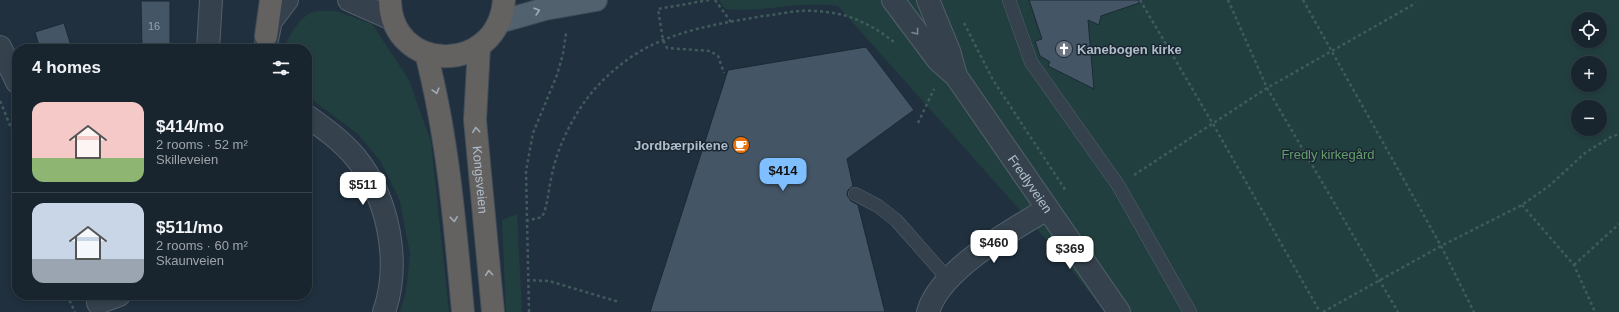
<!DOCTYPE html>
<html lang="en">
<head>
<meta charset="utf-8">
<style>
	body { margin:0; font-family:Helvetica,sans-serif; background:#212c36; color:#f1f3f6; height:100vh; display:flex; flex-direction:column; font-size:15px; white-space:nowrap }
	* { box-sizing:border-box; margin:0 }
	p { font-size:13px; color:#9fa4aa }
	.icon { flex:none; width:22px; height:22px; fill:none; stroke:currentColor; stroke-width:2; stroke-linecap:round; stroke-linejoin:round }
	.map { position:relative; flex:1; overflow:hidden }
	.sheet { position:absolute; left:12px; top:44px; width:300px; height:256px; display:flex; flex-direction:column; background:#18242e; border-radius:16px; box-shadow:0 2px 6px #0003,0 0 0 1px #36414a }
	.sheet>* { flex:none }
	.buttons { position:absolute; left:1571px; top:12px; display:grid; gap:8px }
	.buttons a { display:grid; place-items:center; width:36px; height:36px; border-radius:50%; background:#18242e; box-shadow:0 2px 6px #0003,0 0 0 1px #36414a; font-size:20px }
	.price { position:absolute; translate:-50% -34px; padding:0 9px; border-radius:8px; background:#fff; color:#222; font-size:13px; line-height:26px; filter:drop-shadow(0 1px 2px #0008) }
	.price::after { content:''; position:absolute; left:50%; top:24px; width:12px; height:9px; margin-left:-6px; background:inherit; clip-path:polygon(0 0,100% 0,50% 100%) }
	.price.on { background:#80bfff; color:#111 }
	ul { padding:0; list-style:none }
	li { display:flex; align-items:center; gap:12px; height:100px; padding:0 20px }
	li+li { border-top:1px solid #36414a }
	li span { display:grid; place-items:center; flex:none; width:112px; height:80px; border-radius:12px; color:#555 }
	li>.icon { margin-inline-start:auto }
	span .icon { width:48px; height:48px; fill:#fffc; stroke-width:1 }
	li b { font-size:17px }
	h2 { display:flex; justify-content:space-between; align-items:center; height:48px; padding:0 20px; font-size:17px }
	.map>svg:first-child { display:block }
</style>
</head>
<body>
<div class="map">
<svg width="1619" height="312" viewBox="0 0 1619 312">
	<rect width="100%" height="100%" fill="#20303e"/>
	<!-- green -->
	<g fill="#223f3f" fill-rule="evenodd">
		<path d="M719,0H1619V312H1105L1059,254L838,6C800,0 763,13 725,9ZM1578,19H1600V41H1578ZM1578,63H1600V85H1578ZM1578,107H1600V129H1578Z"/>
		<path d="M336,11L372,24L409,80L431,142L449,312H400L406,292L410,254L400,201L381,162L358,134L307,96V49H286C285,38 302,15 313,12C320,10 329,11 336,11Z"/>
		<path d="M517,214L522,312H506L502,220Z"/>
	</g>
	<!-- building -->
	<g fill="#445665" stroke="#1c2935">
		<path d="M1029,0H1139V3L1101,16L1099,25L1088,20L1094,89L1048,66L1050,62L1040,56L1035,41L1042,39Z"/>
		<path d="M141,1H170V49L142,48Z"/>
		<path d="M64,23L72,49H40L35,32Z"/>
		<path d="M866,47L914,110L847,159L853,186L848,190L847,195L851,201L858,205L885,312H650L728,70Z"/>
	</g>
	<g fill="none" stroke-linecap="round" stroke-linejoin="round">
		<!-- service casing -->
		<g stroke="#53606c" stroke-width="14">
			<g id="service">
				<path d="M1009,0L1031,62L1118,185L1190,312"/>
				<path d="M855,194L878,206L896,220L948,279"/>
			</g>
		</g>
		<!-- minor casing -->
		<g stroke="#53606c" stroke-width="24">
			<g id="minor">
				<path id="s1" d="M893,0L938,60L956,76L1119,312"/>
				<path d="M928,0L949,51L956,76"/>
				<path d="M0,47L17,82"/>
				<path d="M208,49L211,0"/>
				<path d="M98,303L119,295"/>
				<path d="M928,312C940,270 1010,231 1047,209"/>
			</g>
		</g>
		<!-- tertiary casing -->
		<g stroke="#53606c" stroke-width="24">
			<g id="tertiary">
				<path d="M349,0L392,19"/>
				<path d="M265,49L271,21L287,0"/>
				<path d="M307,116C325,129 342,141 356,158C389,199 401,263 384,312"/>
			</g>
		</g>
		<!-- primary casing -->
		<g stroke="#3e4b57" stroke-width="24">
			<path id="primary" d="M499,22L545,9L596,0"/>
		</g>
		<!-- trunk casing -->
		<g stroke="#404d59" stroke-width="24">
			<g id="trunk">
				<path d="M390,0C391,74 498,76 504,0"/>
				<path d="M266,36L271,0"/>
				<path id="s2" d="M479,47L475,120L493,312"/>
				<path d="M426,53C448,138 455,225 463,312"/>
			</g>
		</g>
		<!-- path -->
		<g stroke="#405b5b" stroke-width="2.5" stroke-dasharray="3 3" stroke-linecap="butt">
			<path d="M709,0L658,9L663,40L667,48L710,51L718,56L724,73"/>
			<path d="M715,0L731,22"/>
			<path d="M1140,0L1213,124L1320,312"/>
			<path d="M1228,0L1267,88L1398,312"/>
			<path d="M1303,0L1441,246L1474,312"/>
			<path d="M964,23L993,80L1066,191"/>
			<path d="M0,101L17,142"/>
			<path d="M918,123L934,89"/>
			<path d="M1134,175L1267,88L1416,3"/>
			<path d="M1522,205L1574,265L1595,312"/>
			<path d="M526,221L542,217C548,205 548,192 551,179C556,152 568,126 583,104C598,82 622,61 646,48C682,29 723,23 763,16C775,15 787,12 799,11C814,10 832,12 847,16C865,22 880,31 894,42"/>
			<path d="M1574,265L1619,224"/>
			<path d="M527,280L549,281L619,302"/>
			<path d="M67,295L75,312"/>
			<path d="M529,312L526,171L533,133L557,75L563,54L566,33"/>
			<path d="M1323,312L1441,246L1522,205L1549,186L1585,153L1609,138L1619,134"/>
		</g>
		<!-- service -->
		<use href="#service" stroke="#35424e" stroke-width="13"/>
		<!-- minor -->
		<use href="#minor" stroke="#35424e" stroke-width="22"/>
		<!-- tertiary -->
		<use href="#tertiary" stroke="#35424e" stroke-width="22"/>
		<!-- primary -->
		<use href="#primary" stroke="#52616e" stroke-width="22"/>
		<!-- trunk -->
		<use href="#trunk" stroke="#646260" stroke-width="22"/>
	</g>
	<!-- one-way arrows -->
	<defs><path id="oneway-chevron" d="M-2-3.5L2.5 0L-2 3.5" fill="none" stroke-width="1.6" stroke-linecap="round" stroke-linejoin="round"/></defs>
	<use stroke="#9dabb8" href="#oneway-chevron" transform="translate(537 11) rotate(-16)"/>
	<use stroke="#798692" href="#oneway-chevron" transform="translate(916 32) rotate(53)"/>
	<g stroke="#a1abb5">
		<use href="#oneway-chevron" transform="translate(436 91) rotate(75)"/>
		<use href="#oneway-chevron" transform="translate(476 130) rotate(-96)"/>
		<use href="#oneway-chevron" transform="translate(454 219) rotate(84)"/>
		<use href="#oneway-chevron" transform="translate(489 273) rotate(-95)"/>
	</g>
	<!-- icons -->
	<defs>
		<g id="church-disc" transform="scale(0.9)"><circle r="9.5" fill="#6b7280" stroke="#1a2733"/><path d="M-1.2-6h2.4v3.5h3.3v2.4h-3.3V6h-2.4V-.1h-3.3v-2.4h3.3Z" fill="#fff"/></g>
		<g id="cafe-disc" transform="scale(0.9)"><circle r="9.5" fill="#e8710a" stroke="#1a2733"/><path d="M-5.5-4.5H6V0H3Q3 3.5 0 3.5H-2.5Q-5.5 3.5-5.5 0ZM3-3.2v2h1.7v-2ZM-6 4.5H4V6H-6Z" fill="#fff"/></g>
	</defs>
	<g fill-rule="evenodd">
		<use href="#church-disc" x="1064" y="49"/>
		<use href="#cafe-disc" x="741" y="145"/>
	</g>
	<g text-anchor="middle" stroke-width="3" stroke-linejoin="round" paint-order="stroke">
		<!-- number labels -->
		<g font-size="11" fill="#95a3b1">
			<text x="154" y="30">16</text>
		</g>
		<!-- poi labels -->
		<g font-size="13" font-weight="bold" fill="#b0bdca" stroke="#1a2733" text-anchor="start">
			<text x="1077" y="54">Kanebogen kirke</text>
			<text x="728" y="150" text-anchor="end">Jordbærpikene</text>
		</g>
		<!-- park labels -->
		<g font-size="13" fill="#649d6b" stroke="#1a2733">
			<text x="1328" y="159">Fredly kirkegård</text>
		</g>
		<!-- street labels -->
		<g font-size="13" fill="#b0bdca" stroke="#1a2733">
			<text dy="5" stroke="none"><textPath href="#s2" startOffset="133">Kongsveien</textPath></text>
			<text dy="5" stroke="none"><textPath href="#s1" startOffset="230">Fredlyveien</textPath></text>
		</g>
	</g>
</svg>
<div class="buttons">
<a><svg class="icon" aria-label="locate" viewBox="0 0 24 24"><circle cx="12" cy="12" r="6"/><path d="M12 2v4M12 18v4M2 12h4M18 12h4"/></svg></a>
<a>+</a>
<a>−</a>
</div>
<b class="price on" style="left:783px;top:192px">$414</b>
<b class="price" style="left:363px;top:206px">$511</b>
<b class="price" style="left:994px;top:264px">$460</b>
<b class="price" style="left:1070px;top:270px">$369</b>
<section class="sheet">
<h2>4 homes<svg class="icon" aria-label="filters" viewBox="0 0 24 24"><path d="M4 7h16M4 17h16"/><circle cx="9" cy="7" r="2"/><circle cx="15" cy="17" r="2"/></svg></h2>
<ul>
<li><span style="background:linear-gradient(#f6c9c9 70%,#8fb573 0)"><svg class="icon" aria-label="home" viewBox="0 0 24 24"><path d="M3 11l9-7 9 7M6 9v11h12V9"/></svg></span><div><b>$414/mo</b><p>2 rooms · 52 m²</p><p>Skilleveien</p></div></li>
<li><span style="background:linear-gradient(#c9d6e8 70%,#9aa5b1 0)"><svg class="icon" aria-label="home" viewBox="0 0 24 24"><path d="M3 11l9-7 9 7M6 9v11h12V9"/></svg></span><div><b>$511/mo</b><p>2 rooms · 60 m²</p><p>Skaunveien</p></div></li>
</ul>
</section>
</div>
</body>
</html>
